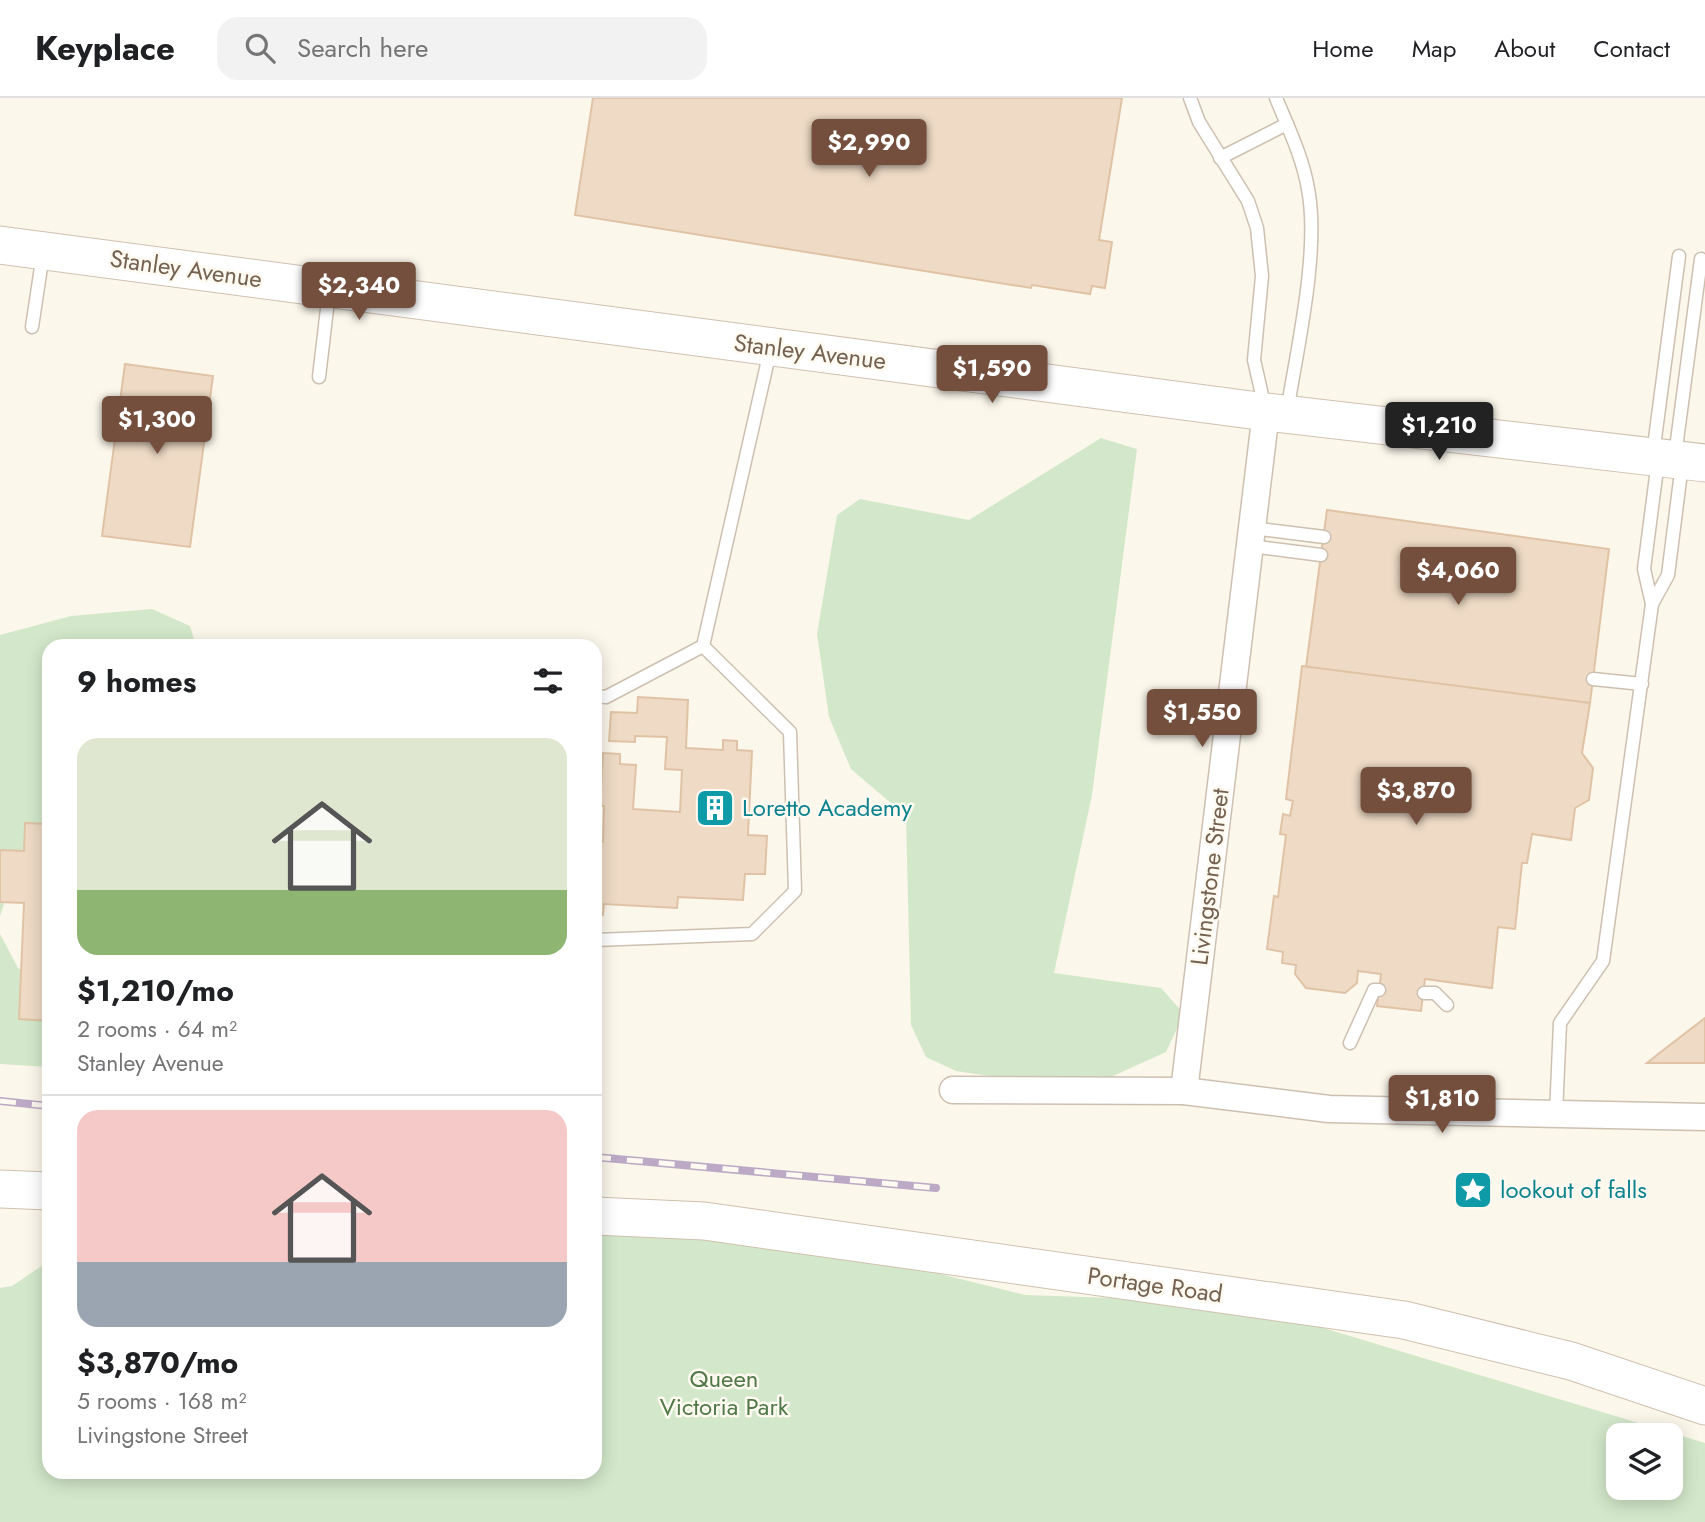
<!DOCTYPE html>
<html lang="en">
<head>
<meta charset="utf-8">
<style>
	body { margin:0; font-family:Jost,sans-serif; background:#f2f2f2; color:#202124; height:100vh; display:flex; flex-direction:column; font-size:26px; white-space:nowrap }
	* { box-sizing:border-box; margin:0 }
	p { font-size:23px; color:#757577 }
	.icon { flex:none; width:38px; height:38px; fill:none; stroke:currentColor; stroke-width:2; stroke-linecap:round; stroke-linejoin:round }
	.map { position:relative; flex:1; overflow:hidden }
	.details { position:absolute; left:42px; top:541px; width:560px; height:840px; display:flex; flex-direction:column; background:#fff; border-radius:21px; box-shadow:0 4px 18px #0003 }
	.details>* { flex:none }
	.fabs { position:absolute; left:1606px; top:1325px; display:grid; gap:14px }
	.fabs a { display:grid; place-items:center; width:77px; height:77px; border-radius:14px; background:#fff; box-shadow:0 4px 18px #0003; font-size:35px }
	.price { position:absolute; translate:-50% -60px; padding:0 16px; border-radius:7px; background:#744f3d; color:#fff; font-size:23px; line-height:46px; filter:drop-shadow(0 2px 4px #0008) }
	.price::after { content:''; position:absolute; left:50%; top:42px; width:21px; height:16px; margin-left:-10px; background:inherit; clip-path:polygon(0 0,100% 0,50% 100%) }
	.price.selected { background:#222; color:#fff }
	ul { padding:0; list-style:none }
	li { display:grid; align-content:center; gap:14px; height:371px; padding:0 35px }
	li+li { border-top:2px solid #e0e0e0 }
	li span { display:grid; place-items:center; height:217px; border-radius:21px; color:#555 }
	li>.icon { margin-inline-start:auto }
	span .icon { width:126px; height:126px; fill:#fffc; stroke-width:1 }
	li b { font-size:30px }
	h2 { display:flex; justify-content:space-between; align-items:center; height:84px; padding:0 35px; font-size:30px }
	header { display:flex; align-items:center; gap:42px; box-sizing:border-box; height:98px; padding:0 35px; background:#fff; border-bottom:2px solid #e0e0e0 }
	header strong { font-size:33px }
	nav { display:flex; gap:38px; margin-inline-start:auto; font-size:24px }
	.search { width:490px; height:63px; background:#f2f2f2; display:flex; align-items:center; gap:18px; box-sizing:border-box; padding:0 24px; border-radius:21px; color:#757577; font-size:26px }
	.map>svg:first-child { display:block }
</style>
</head>
<body>
<header>
<strong>Keyplace</strong>
<div class="search"><svg class="icon" aria-label="search" viewBox="0 0 24 24"><circle cx="10" cy="10" r="6"/><path d="M15 15l6 6"/></svg>Search here</div>
<nav><a>Home</a><a>Map</a><a>About</a><a>Contact</a></nav>
</header>
<div class="map">
<svg width="1705" height="1424" viewBox="0 0 1705 1424">
	<rect width="100%" height="100%" fill="#fbf7eb"/>
	<!-- green -->
	<g fill="#d3e8ca" fill-rule="evenodd">
		<path d="M1101,340L1137,351L1092,697L1054,875L1161,890L1184,916L1166,954L1082,992L956,973L926,959L911,927L906,718L851,671L829,619L817,536L837,417L860,401L969,422Z"/>
		<path d="M152,511L190,528L196,548H49V726L20,758L0,818V537L71,518Z"/>
		<path d="M0,836L18,870L49,889V969L0,966Z"/>
		<path d="M595,1126L794,1140L1025,1197L1142,1201L1320,1229L1705,1345V1424H0V1190L12,1188L49,1163V1374H595ZM1619,1337H1671V1390H1619Z"/>
	</g>
	<!-- building -->
	<g fill="#eedac5" stroke="#e0c3a6" stroke-width="2">
		<path d="M593,0H1122L1099,142L1112,144L1105,190L1092,188L1090,196L1032,187L1031,190L575,117Z"/>
		<path d="M125,266L213,278L190,449L102,438Z"/>
		<path d="M1327,412L1609,451L1590,605L1306,569Z"/>
		<path d="M1302,568L1590,605L1582,655L1593,670L1589,702L1575,710L1571,742L1532,736L1527,765H1522L1515,831L1498,829L1492,890L1425,881L1421,913L1377,908L1381,876L1358,873L1357,885L1345,895L1306,890L1295,876L1296,867L1282,865L1283,854L1267,851L1274,798L1278,799L1286,737L1280,736L1283,716L1290,718L1293,703L1286,701Z"/>
		<path d="M638,599L688,602L686,650L723,652V642L737,643V652L752,653L748,737L767,738L765,776H745L743,802L678,799L677,810L604,806L603,817H595V744H603L604,708H600L603,655L620,656V666L636,667L633,711L680,714L682,672L665,671L667,639L635,638V644L609,643L611,614L637,615Z"/>
		<path d="M25,725L49,726V923L19,921L24,805L0,804V752L24,753Z"/>
		<path d="M1705,920V965H1647L1662,953Z"/>
	</g>
	<g fill="none" stroke-linecap="round" stroke-linejoin="round">
		<!-- lane casing -->
		<g stroke="#cdc0b1" stroke-width="15">
			<g id="lane">
				<path d="M1190,0L1199,24L1248,103L1257,130L1262,178L1254,262L1265,310"/>
				<path d="M1276,0C1288,29 1303,60 1308,91C1320,152 1297,251 1287,314"/>
				<path d="M1220,60L1287,26"/>
				<path d="M32,229L43,156"/>
				<path d="M319,279L329,194"/>
				<path d="M1653,356L1679,158"/>
				<path d="M1675,358L1701,161"/>
				<path d="M1658,363L1644,471L1652,506L1668,477L1682,366"/>
				<path d="M1252,430L1324,439"/>
				<path d="M1250,448L1321,457"/>
				<path d="M1593,581L1642,586"/>
				<path d="M595,598L606,599L703,548L770,253"/>
				<path d="M595,842L752,836L795,793L790,634L703,548"/>
				<path d="M1424,895H1435L1447,907"/>
				<path d="M1350,945L1374,892H1379"/>
				<path d="M1556,1016L1560,925L1603,863L1652,506"/>
			</g>
		</g>
		<!-- street casing -->
		<g stroke="#cdc0b1" stroke-width="29">
			<g id="street">
				<path d="M953,992L1184,993L1329,1011L1705,1019"/>
				<path d="M1184,993L1266,314"/>
			</g>
		</g>
		<!-- secondary casing -->
		<g stroke="#cfc1af" stroke-width="39">
			<g id="secondary">
				<path d="M0,147L1266,314L1705,365"/>
				<path d="M0,1091L49,1093"/>
				<path d="M595,1118L704,1123L1404,1222L1571,1263L1705,1308"/>
			</g>
		</g>
		<!-- lane -->
		<use href="#lane" stroke="#fff" stroke-width="12"/>
		<!-- street -->
		<use href="#street" stroke="#fff" stroke-width="26"/>
		<!-- secondary -->
		<use href="#secondary" stroke="#fff" stroke-width="37"/>
		<!-- rail casing -->
		<g stroke="#bba9c5" stroke-width="8">
			<g id="rail">
				<path d="M0,1003L49,1008"/>
				<path d="M595,1059L936,1090"/>
			</g>
		</g>
		<!-- rail -->
		<use href="#rail" stroke="#fefaf1" stroke-width="5" stroke-dasharray="16" stroke-linecap="butt"/>
	</g>
	<!-- icons -->
	<defs>
		<g id="building-square" transform="scale(2.0125)"><rect x="-9" y="-9" width="18" height="18" rx="4" fill="#0f9aa8" stroke="#fefaf1"/><path d="M-4-6H4V6H1V3H-1V6H-4ZM-2.5-4.3h1.7v1.8h-1.7ZM.8-4.3h1.7v1.8H.8ZM-2.5-1h1.7V.8h-1.7ZM.8-1h1.7V.8H.8Z" fill="#fff"/></g>
		<g id="sight-square" transform="scale(2.0125)"><rect x="-9" y="-9" width="18" height="18" rx="4" fill="#0f9aa8" stroke="#fefaf1"/><path d="M0-6L1.8-2.2L6-1.7L2.9 1.2L3.7 5.4L0 3.3L-3.7 5.4L-2.9 1.2L-6-1.7L-1.8-2.2Z" fill="#fff"/></g>
	</defs>
	<g fill-rule="evenodd">
		<use href="#building-square" x="715" y="710"/>
		<use href="#sight-square" x="1473" y="1092"/>
	</g>
	<g text-anchor="middle" stroke-width="5" stroke-linejoin="round" paint-order="stroke">
		<!-- street labels -->
		<g font-size="24" fill="#746150" stroke="#fefaf1">
			<text transform="translate(186 171) rotate(8)" y="8">Stanley Avenue</text>
			<text transform="translate(810 254) rotate(7)" y="8">Stanley Avenue</text>
			<text transform="translate(1210 779) rotate(-83)" y="8">Livingstone Street</text>
			<text transform="translate(1155 1187) rotate(8)" y="8">Portage Road</text>
		</g>
		<!-- culture labels -->
		<g font-size="24" fill="#0d838f" stroke="#fefaf1" text-anchor="start">
			<text x="742" y="718">Loretto Academy</text>
			<text x="1500" y="1100">lookout of falls</text>
		</g>
		<!-- park labels -->
		<g font-size="24" fill="#517948" stroke="#fefaf1">
			<text x="724" y="1289">Queen<tspan x="724" dy="28">Victoria Park</tspan></text>
		</g>
	</g>
</svg>
<div class="fabs">
<a><svg class="icon" aria-label="layers" viewBox="0 0 24 24"><path d="M12 4l9 5-9 5-9-5zM3 14l9 5 9-5"/></svg></a>
</div>
<b class="price" style="left:869px;top:81px">$2,990</b>
<b class="price" style="left:359px;top:224px">$2,340</b>
<b class="price" style="left:992px;top:307px">$1,590</b>
<b class="price" style="left:157px;top:358px">$1,300</b>
<b class="price selected" style="left:1439px;top:364px">$1,210</b>
<b class="price" style="left:1458px;top:509px">$4,060</b>
<b class="price" style="left:1202px;top:651px">$1,550</b>
<b class="price" style="left:1416px;top:729px">$3,870</b>
<b class="price" style="left:1442px;top:1037px">$1,810</b>
<section class="details">
<h2>9 homes<svg class="icon" aria-label="filters" viewBox="0 0 24 24"><path d="M4 7h16M4 17h16"/><circle cx="9" cy="7" r="2"/><circle cx="15" cy="17" r="2"/></svg></h2>
<ul>
<li><span style="background:linear-gradient(#dfe7d0 70%,#8fb573 0)"><svg class="icon" aria-label="home" viewBox="0 0 24 24"><path d="M3 11l9-7 9 7M6 9v11h12V9"/></svg></span><div><b>$1,210/mo</b><p>2 rooms · 64 m²</p><p>Stanley Avenue</p></div></li>
<li><span style="background:linear-gradient(#f6c9c9 70%,#9aa5b1 0)"><svg class="icon" aria-label="home" viewBox="0 0 24 24"><path d="M3 11l9-7 9 7M6 9v11h12V9"/></svg></span><div><b>$3,870/mo</b><p>5 rooms · 168 m²</p><p>Livingstone Street</p></div></li>
</ul>
</section>
</div>
</body>
</html>
